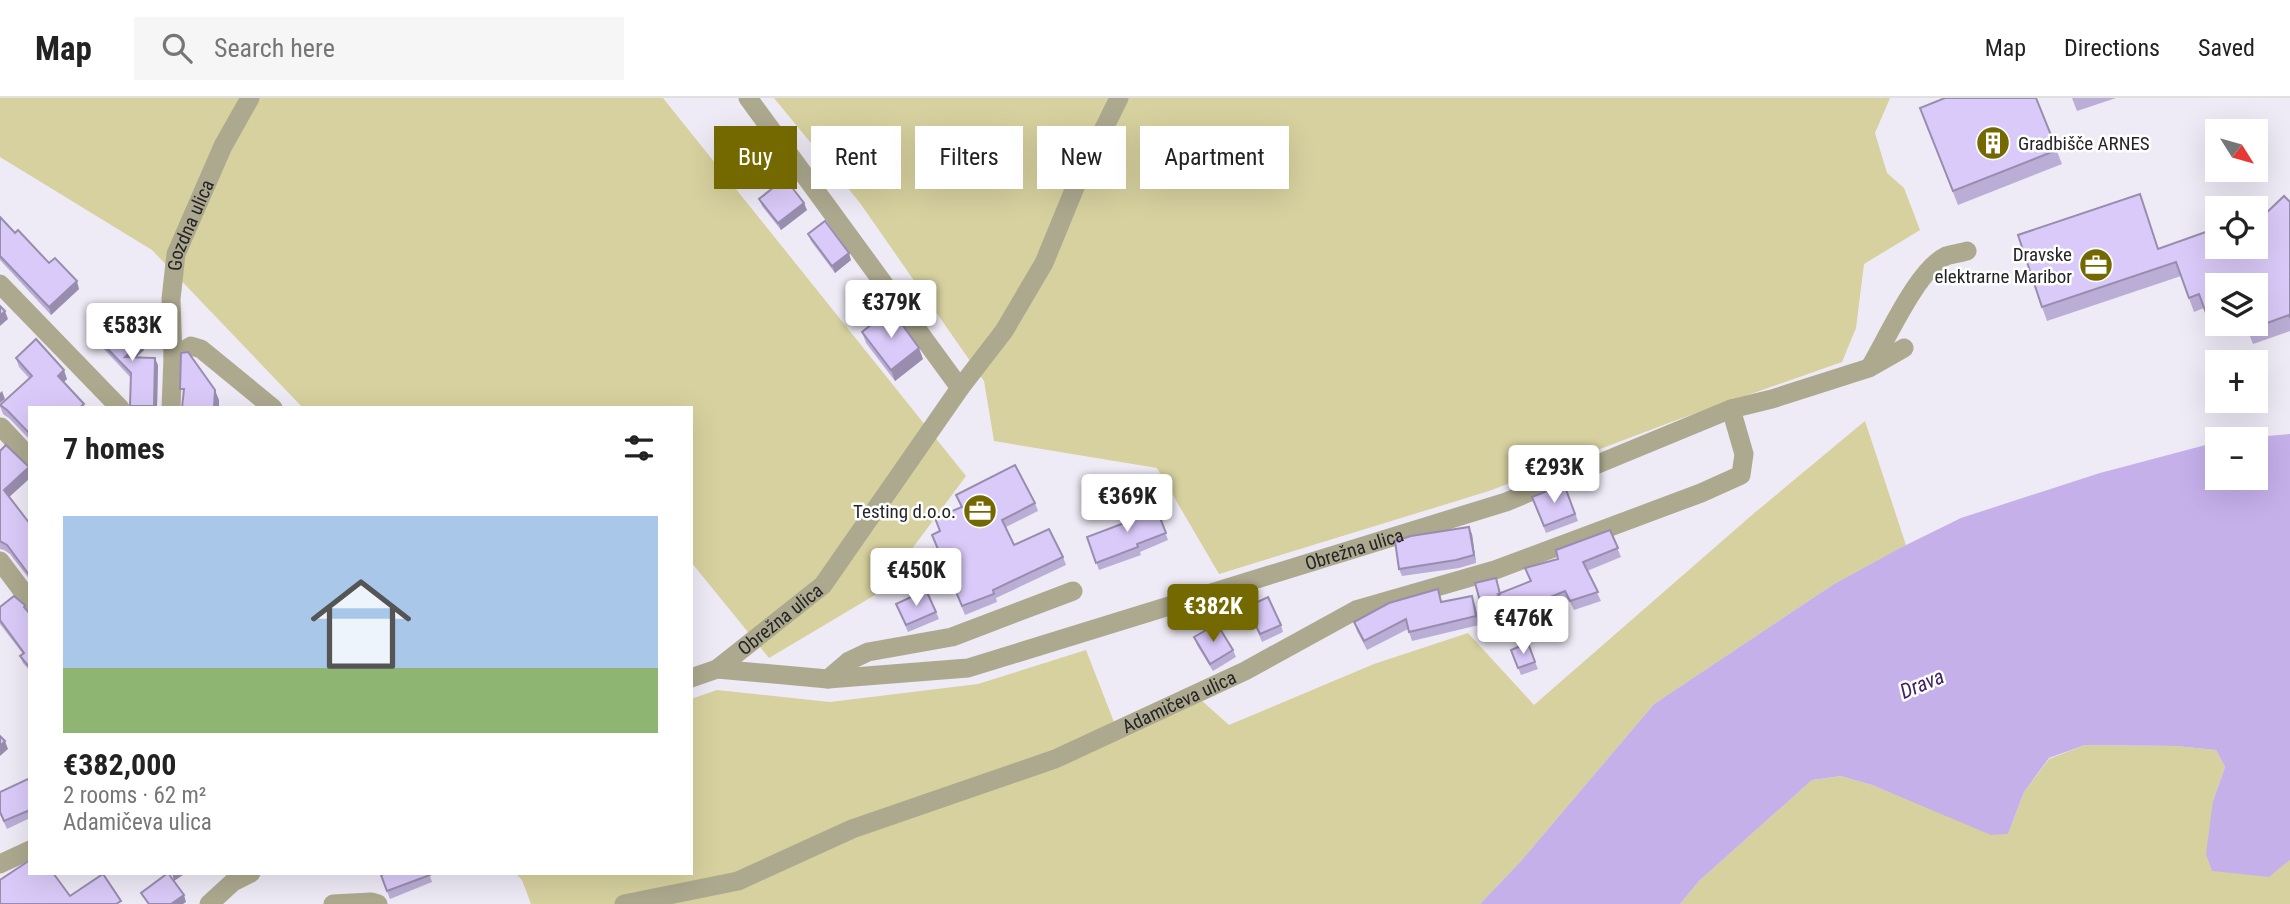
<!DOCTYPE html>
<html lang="en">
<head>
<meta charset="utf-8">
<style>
	body { margin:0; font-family:"Roboto Condensed",sans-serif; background:#f6f6f6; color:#222; height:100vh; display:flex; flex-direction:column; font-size:26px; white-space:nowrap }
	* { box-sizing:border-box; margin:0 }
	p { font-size:23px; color:#767676 }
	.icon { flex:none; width:38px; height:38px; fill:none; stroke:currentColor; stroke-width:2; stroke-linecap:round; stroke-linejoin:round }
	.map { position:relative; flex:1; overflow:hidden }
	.drawer { position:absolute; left:28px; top:308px; width:665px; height:469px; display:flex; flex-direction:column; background:#fff; border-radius:0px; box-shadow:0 7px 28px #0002 }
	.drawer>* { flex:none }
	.banner { position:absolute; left:714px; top:28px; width:665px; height:63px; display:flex; gap:14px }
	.needle { width:46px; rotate:127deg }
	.buttons { position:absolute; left:2205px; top:21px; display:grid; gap:14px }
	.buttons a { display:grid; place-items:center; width:63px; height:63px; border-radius:0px; background:#fff; box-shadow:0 7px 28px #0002; font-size:35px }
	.price { position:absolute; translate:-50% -60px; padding:0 16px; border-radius:7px; background:#fff; color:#222; font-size:23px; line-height:46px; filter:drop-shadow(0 2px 4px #0008) }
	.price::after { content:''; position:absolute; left:50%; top:42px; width:21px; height:16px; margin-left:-10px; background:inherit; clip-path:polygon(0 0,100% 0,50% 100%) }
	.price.current { background:#746900; color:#fff }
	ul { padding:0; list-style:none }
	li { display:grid; align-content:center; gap:14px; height:371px; padding:0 35px }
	li span { display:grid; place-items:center; height:217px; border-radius:0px; color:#555 }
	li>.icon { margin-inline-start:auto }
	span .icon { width:126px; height:126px; fill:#fffc; stroke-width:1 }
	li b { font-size:30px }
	h2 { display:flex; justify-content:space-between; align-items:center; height:84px; padding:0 35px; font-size:30px }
	.tag { padding:0 24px; border-radius:0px; background:#fff; box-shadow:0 7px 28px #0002; font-size:24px; line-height:63px }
	.tag.current { background:#746900; color:#fff }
	header { display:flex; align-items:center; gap:42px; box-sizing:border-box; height:98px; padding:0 35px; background:#fff; border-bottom:2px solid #e0e0e0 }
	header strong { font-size:33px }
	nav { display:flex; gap:38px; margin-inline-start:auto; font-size:24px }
	.search { width:490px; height:63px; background:#f6f6f6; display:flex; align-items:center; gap:18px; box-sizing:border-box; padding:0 24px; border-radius:0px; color:#767676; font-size:26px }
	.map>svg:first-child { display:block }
</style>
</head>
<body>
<header>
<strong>Map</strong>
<div class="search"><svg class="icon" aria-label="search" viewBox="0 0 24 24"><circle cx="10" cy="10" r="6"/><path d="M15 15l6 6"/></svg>Search here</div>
<nav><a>Map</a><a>Directions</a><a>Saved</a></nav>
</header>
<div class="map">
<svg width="2290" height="806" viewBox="0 0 2290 806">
	<rect width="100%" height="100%" fill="#eeeaf6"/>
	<!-- green -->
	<g fill="#d7d19f">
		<path d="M0,0H663L966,378L880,494L769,560L691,464V310H303L152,152L0,59Z"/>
		<path d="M774,0H1890L1875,35L1887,75L1904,90L1920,132L1864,166L1856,230L1842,264L1674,323L1489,393L1219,476L1157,370L994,343L984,283L860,105Z"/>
		<path d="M1865,323L1906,447L1834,486L1654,606L1521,763L1480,806H531L522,782L515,775H691V601L717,592L830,604L978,586L1086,552L1119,637L1201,602L1229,627L1374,566L1468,535L1534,607L1752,417Z"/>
		<path d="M2085,647L2176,648L2216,652L2225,669L2213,703L2268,779L2290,762V806H1680L1699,783L1812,682L1841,678L1872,687L1928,710L2008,736L2024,694L2049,661Z"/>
	</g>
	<!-- water -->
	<path fill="#c5b0ea" d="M2290,336V762L2269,779L2212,773L2206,756L2213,703L2225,669L2216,652L2176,648L2085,647L2049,660L2024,694L2008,736L1991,737L1872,687L1841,678L1812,682L1699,783L1680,806H1480L1521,763L1654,606L1834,486L1900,450L1961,420L2100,375L2217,344V380H2256V341H2230Z"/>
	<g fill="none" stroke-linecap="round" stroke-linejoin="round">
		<!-- minor -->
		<g stroke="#ada98f" stroke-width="19">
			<path d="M748,0L960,290"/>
			<path d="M0,186L120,310"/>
			<path d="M173,259L191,248L201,251L273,310"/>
			<path d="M1870,269C1887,241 1917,172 1946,158C1952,156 1961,155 1967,153"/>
			<path id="s1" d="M171,310L173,259L171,201L176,156L223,48L250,0"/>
			<path d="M1,329L30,360"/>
			<path d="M0,463L30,503"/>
			<path id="s2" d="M717,571L828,581L968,570L1506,404L1731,311L1772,301L1869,270L1904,250"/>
			<path id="s3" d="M691,580L717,571L823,487L960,290L1004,233L1044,165L1076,87L1119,0"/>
			<path d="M828,581L849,563L868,554L952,539L1073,493"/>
			<path d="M0,766L30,752"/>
			<path d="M209,806L233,784L251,775"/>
			<path d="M333,806L371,804L378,806"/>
			<path id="s4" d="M624,806L738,783L852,731L1055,661L1245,573L1356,512L1495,472L1701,395L1741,377L1744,356L1731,311"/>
		</g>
	</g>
	<!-- wall -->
	<g fill="#bbaed6">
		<path d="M2036,0L2062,66L1958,107L1925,24Z"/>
		<path d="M2072,0H2116L2077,13Z"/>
		<path d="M756,66L807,112L781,132L762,108L759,101L772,91L758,73Z"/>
		<path d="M2290,104V233L2253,246L2245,226H2256L2217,187V226H2245L2214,237L2204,210L2194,214L2181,178L2047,223L2042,209L2159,151L2261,120Z"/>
		<path d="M0,119L15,135L79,191L51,217L0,162Z"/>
		<path d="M808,136L851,162L835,175L811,143Z"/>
		<path d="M862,234L923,261L895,283L866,245Z"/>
		<path d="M97,240L144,252L135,259L158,267L157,310H131V280L100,247Z"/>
		<path d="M16,260L67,281L64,284L84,306L85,310H30V342L10,321L3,316L0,308L29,280L19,269Z"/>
		<path d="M0,353L30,370V380L9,399L30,426V482L10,456L4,452L0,451Z"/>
		<path d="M1564,386L1578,423L1546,435L1532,399Z"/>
		<path d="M956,397L1035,405L1038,413L1006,429L1014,447L1063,459L1066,467L996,500L997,504L965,517L935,445L940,433L961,409Z"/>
		<path d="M1153,402L1168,442L1140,454L1141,457L1099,472L1087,439L1143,418Z"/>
		<path d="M1610,432L1621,459L1587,473L1601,503L1574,512L1569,502L1537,515L1538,519L1510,531L1501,505L1482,510L1480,503L1530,483Z"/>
		<path d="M1472,436L1476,465L1459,470L1402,478L1399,471Z"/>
		<path d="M1442,504L1475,507L1479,527L1412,543L1408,531L1367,552L1357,533L1354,524Z"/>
		<path d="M896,506L936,514L939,521L908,534Z"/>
		<path d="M0,509L28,513L30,516V573L23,565L20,558L23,556L0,526Z"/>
		<path d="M1247,509L1281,527L1283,534L1262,544Z"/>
		<path d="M1194,539L1233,552L1236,559L1213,573L1197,547Z"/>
		<path d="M1511,552L1535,564L1538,571L1521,577Z"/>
		<path d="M30,680V720L7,731L0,716V694Z"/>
		<path d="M429,775L432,784L390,801L381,777Z"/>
	</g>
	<!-- shaded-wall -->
	<g fill="#998dae">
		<path d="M804,105L807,112L781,132L778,125Z"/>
		<path d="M849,155L851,162L835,175L832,168Z"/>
		<path d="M77,183L79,191L51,217L49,209Z"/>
		<path d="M5,213L8,221L0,228V218Z"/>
		<path d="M141,244L144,252L128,267L125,259Z"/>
		<path d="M919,250L923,261L895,283L891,272Z"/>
		<path d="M155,260L158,267L157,310H155L154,308Z"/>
		<path d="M64,272L67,281L61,286L58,278Z"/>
		<path d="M215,292L219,302V310H214Z"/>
		<path d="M2,293L5,301L0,305V295Z"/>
		<path d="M29,369L30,380L7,401L4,392Z"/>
		<path d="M1469,429L1472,436L1476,465L1474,457Z"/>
		<path d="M1472,498L1475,507L1479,527L1476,518Z"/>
		<path d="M5,643L8,651L0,658V648Z"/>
		<path d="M172,775H186L174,783Z"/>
		<path d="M184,797L186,804L183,806H171Z"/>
	</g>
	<!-- building -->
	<g fill="#dacaf9" stroke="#998dae" stroke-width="2">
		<path d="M1945,0H2036L2057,52L1953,93L1920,10Z"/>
		<path d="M767,57L804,105L778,125L759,101L774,89L756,66Z"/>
		<path d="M2140,96L2158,151L2217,130V149H2256V121L2261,120L2284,98L2290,104V220L2289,217L2248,232L2245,226H2256V187H2217V220L2209,223L2199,196L2189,200L2176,164L2042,209L2018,137Z"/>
		<path d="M0,119L15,135L18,132L49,165L55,160L77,183L49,209L0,158Z"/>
		<path d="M825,123L849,155L832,168L808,136Z"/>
		<path d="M0,208L5,213L0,218Z"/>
		<path d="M891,211L919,250L891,272L862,234Z"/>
		<path d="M118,220L141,244L125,259L155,260L154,308H130L131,275L97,240Z"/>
		<path d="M36,241L64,272L58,278L84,306L79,310H30V336L7,312L0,307L32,278L16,260Z"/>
		<path d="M188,254L215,292L214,310H182L184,291H180L181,255Z"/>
		<path d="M6,347L29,369L4,392L30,426V478L7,447L0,443V353Z"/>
		<path d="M1015,367L1035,405L1002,422L1014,447L1049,431L1063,459L993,492L994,496L962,508L932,437L940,433L935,420L962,409L956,397Z"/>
		<path d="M1564,386L1575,416L1544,428L1532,399Z"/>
		<path d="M1153,402L1166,435L1137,446L1138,449L1096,465L1087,439L1143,418L1139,407Z"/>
		<path d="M1469,429L1474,457L1456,462L1399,471L1395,443L1411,438Z"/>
		<path d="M1610,432L1618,450L1583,464L1598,494L1570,503L1565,493L1533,506L1535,510L1507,522L1498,496L1531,483L1525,470L1558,461L1556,452Z"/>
		<path d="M1496,480L1500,496H1498L1499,498L1480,503L1475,485Z"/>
		<path d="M1438,491L1441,504L1472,498L1476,518L1409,534L1406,521L1364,543L1354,524L1389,505Z"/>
		<path d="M926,492L936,514L906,527L896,506Z"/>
		<path d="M14,498L25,507L24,509L30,516V570L20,558L24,555L0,522V509Z"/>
		<path d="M1268,499L1281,527L1260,536L1247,509Z"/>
		<path d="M1217,526L1233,552L1210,566L1194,539Z"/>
		<path d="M1528,545L1535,564L1518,570L1511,552Z"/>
		<path d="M0,638L5,643L0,648Z"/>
		<path d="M30,680V712L4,723L0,714V694Z"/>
		<path d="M30,762V775H53L70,798L103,776L121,803L116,806H0V782Z"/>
		<path d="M168,775L184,797L171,806H149L141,795Z"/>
		<path d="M386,775H429L430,777L387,793L381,777Z"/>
	</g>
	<!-- icons -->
	<defs>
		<g id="building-disc" transform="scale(1.75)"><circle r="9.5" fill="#746900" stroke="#fff"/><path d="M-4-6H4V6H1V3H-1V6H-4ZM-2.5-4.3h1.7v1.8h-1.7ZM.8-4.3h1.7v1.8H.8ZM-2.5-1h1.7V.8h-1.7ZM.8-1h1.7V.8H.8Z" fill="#fff"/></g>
		<g id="office-disc" transform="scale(1.75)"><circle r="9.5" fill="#746900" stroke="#fff"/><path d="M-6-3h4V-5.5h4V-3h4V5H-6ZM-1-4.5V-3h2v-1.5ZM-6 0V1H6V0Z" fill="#fff"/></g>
	</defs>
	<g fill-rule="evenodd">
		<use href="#building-disc" x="1993" y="45"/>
		<use href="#office-disc" x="2096" y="167"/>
		<use href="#office-disc" x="980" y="413"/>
	</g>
	<g text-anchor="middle" stroke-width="5" stroke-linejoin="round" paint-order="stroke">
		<!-- poi labels -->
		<g font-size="19" fill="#252428" stroke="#fff" text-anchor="end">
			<text x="2018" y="52" text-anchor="start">Gradbišče ARNES</text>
			<text x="2072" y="163">Dravske<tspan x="2072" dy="22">elektrarne Maribor</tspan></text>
			<text x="956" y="420">Testing d.o.o.</text>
		</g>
		<!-- street labels -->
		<g font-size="19" fill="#252428" stroke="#fff">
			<text dy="7" stroke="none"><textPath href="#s1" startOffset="186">Gozdna ulica</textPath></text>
			<text dy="7" stroke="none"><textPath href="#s2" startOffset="656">Obrežna ulica</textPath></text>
			<text dy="7" stroke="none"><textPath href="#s3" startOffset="108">Obrežna ulica</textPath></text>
			<text dy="7" stroke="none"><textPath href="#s4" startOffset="593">Adamičeva ulica</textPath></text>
		</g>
		<!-- water labels -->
		<g font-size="21" font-style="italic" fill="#412366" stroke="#fff">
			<text transform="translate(1922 586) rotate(-23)" y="7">Drava</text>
		</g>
	</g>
</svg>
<div class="buttons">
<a><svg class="needle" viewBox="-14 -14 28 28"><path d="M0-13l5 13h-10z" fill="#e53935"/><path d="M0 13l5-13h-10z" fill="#767676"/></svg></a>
<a><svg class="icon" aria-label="locate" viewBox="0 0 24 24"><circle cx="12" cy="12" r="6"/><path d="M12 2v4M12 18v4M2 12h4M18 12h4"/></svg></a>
<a><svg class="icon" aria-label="layers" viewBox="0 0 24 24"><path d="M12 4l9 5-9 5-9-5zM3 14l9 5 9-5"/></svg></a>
<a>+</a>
<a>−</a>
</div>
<b class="price" style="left:891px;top:242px">€379K</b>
<b class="price" style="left:132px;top:265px">€583K</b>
<b class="price" style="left:1554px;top:407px">€293K</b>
<b class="price" style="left:1127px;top:436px">€369K</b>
<b class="price" style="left:916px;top:510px">€450K</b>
<b class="price current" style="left:1213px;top:546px">€382K</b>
<b class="price" style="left:1523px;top:558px">€476K</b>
<div class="banner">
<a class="tag current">Buy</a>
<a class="tag">Rent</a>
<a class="tag">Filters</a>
<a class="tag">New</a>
<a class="tag">Apartment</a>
</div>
<section class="drawer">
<h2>7 homes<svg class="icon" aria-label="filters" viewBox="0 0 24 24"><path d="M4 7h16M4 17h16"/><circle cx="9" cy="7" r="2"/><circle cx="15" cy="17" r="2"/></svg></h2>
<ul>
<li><span style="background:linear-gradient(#a9c7e8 70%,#8fb573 0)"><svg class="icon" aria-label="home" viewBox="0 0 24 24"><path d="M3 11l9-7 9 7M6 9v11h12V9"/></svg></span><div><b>€382,000</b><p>2 rooms · 62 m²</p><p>Adamičeva ulica</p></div></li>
</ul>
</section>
</div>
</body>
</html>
